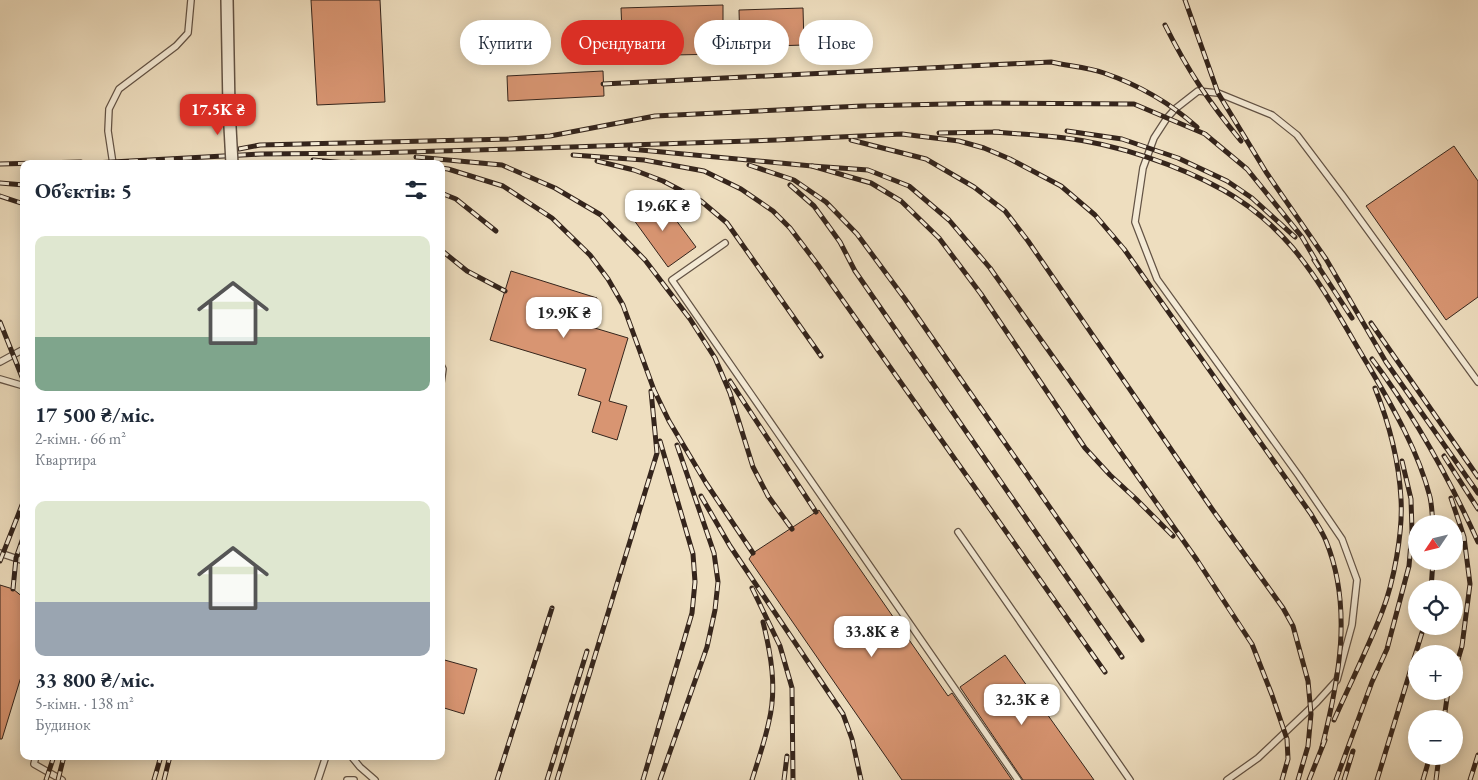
<!DOCTYPE html>
<html lang="uk">
<head>
<meta charset="utf-8">
<style>
	body { margin:0; font-family:"EB Garamond",serif; background:#f6f6f7; color:#1f2937; height:100vh; display:flex; flex-direction:column; font-size:19px; white-space:nowrap }
	* { box-sizing:border-box; margin:0 }
	p { font-size:16px; color:#747a83 }
	.icon { flex:none; width:28px; height:28px; fill:none; stroke:currentColor; stroke-width:2; stroke-linecap:round; stroke-linejoin:round }
	.map { position:relative; flex:1; overflow:hidden }
	.panel { position:absolute; left:20px; top:160px; width:425px; height:600px; display:flex; flex-direction:column; background:#fff; border-radius:10px; box-shadow:0 2px 12px #0003 }
	.panel>* { flex:none }
	.guide { position:absolute; left:460px; top:20px; width:475px; height:45px; display:flex; gap:10px }
	.needle { width:32px; rotate:235deg }
	.buttons { position:absolute; left:1408px; top:515px; display:grid; gap:10px }
	.buttons a { display:grid; place-items:center; width:55px; height:55px; border-radius:50%; background:#fff; box-shadow:0 2px 12px #0003; font-size:25px }
	.price { position:absolute; translate:-50% -42px; padding:0 11px; border-radius:10px; background:#fff; color:#222; font-size:16px; line-height:32px; filter:drop-shadow(0 1px 2px #0008) }
	.price::after { content:''; position:absolute; left:50%; top:30px; width:15px; height:11px; margin-left:-8px; background:inherit; clip-path:polygon(0 0,100% 0,50% 100%) }
	.price.selected { background:#d93025; color:#fff }
	ul { padding:0; list-style:none }
	li { display:grid; align-content:center; gap:10px; height:265px; padding:0 15px }
	li span { display:grid; place-items:center; height:155px; border-radius:10px; color:#555 }
	li>.icon { margin-inline-start:auto }
	span .icon { width:90px; height:90px; fill:#fffc; stroke-width:1 }
	li b { font-size:21px }
	h2 { display:flex; justify-content:space-between; align-items:center; height:60px; padding:0 15px; font-size:21px }
	.pill { padding:0 18px; border-radius:22px; background:#fff; box-shadow:0 2px 12px #0003; font-size:18px; line-height:45px }
	.pill.selected { background:#d93025; color:#fff }
	.map>svg:first-child { display:block }
</style>
</head>
<body>
<div class="map">
<svg width="1478" height="780" viewBox="0 0 1478 780">
	<rect width="100%" height="100%" fill="#eedebf"/>
	<filter id="stains"><feTurbulence type="fractalNoise" baseFrequency=".004" numOctaves="4"/><feColorMatrix values="0 0 0 0 .2 0 0 0 0 .09 0 0 0 0 .02 0 0 0 .5 -.17"/></filter>
	<radialGradient id="worn" r=".72"><stop offset=".6" stop-color="#630" stop-opacity="0"/><stop offset="1" stop-color="#630" stop-opacity=".3"/></radialGradient>
	<!-- building -->
	<g fill="#d89572" stroke="#35251c">
		<path d="M311,0H380L385,102L317,105Z"/>
		<path d="M723,5V54L623,56L621,8Z"/>
		<path d="M803,8L804,45L740,47L739,10Z"/>
		<path d="M603,71L604,96L508,101L507,76Z"/>
		<path d="M1454,146L1478,181V297L1446,320L1366,206Z"/>
		<path d="M658,196L696,247L668,267L631,216Z"/>
		<path d="M511,271L597,298L588,326L628,338L609,401L627,406L617,440L592,432L601,402L578,395L586,369L490,340Z"/>
		<path d="M819,510L948,696L952,693L1012,780H902L749,559L753,553Z"/>
		<path d="M0,585L13,589L24,598V667L2,739H0Z"/>
		<path d="M1005,655L1094,780H1023L960,687Z"/>
		<path d="M441,659L477,669L464,714L441,707Z"/>
	</g>
	<g fill="none" stroke-linecap="round" stroke-linejoin="round">
		<!-- service casing -->
		<g stroke="#635345" stroke-width="8">
			<g id="service">
				<path d="M113,164L108,131L109,109L119,89L176,46L188,33L191,0"/>
				<path d="M725,243L672,280L1018,780"/>
				<path d="M0,362L24,349"/>
				<path d="M441,365L443,369L441,383"/>
				<path d="M0,379L24,386"/>
				<path d="M958,532L1130,780"/>
				<path d="M0,553L24,561"/>
				<path d="M36,756L34,764L62,780"/>
				<path d="M351,756L360,767L375,780"/>
				<path d="M318,780L326,756"/>
				<path d="M347,780H354"/>
				<path d="M1227,780L1258,758L1317,702L1337,680L1352,625L1357,580L1342,539L1299,476L1157,279L1135,222L1143,168L1154,138L1167,118L1175,109L1198,91L1218,93L1272,115L1297,135L1343,196L1478,382"/>
			</g>
		</g>
		<!-- minor casing -->
		<g stroke="#635345" stroke-width="14">
			<path id="minor" d="M227,0L229,108"/>
		</g>
		<!-- service -->
		<use href="#service" stroke="#f4ead5" stroke-width="5.5"/>
		<!-- minor -->
		<use href="#minor" stroke="#f4ead5" stroke-width="11"/>
		<!-- rail casing -->
		<g stroke="#35251c" stroke-width="5">
			<g id="rail">
				<path d="M1185,0L1218,93L1266,172L1326,259L1386,362L1478,493"/>
				<path d="M1165,25C1188,71 1209,102 1241,141"/>
				<path d="M603,84L1051,62C1068,66 1087,67 1104,73C1139,85 1170,103 1197,127"/>
				<path d="M1067,131L1122,139L1178,158L1227,181L1252,198L1295,237"/>
				<path d="M994,132C1018,134 1042,135 1065,138C1116,144 1178,165 1223,190C1248,204 1273,225 1292,247C1322,283 1344,325 1368,365C1392,406 1418,450 1430,497C1432,506 1432,515 1433,524"/>
				<path d="M939,133L999,132"/>
				<path d="M851,140L926,159L974,187L1005,211L1028,241L1212,509L1283,608L1293,626L1308,681L1311,714L1308,746L1298,780"/>
				<path d="M239,149L260,145L510,139L550,136L655,116L862,106L989,103L1134,104L1205,134L1247,169L1302,237L1319,266"/>
				<path d="M630,149L812,166L871,183L901,201L939,238L981,294L1085,448L1110,475L1136,499L1173,536"/>
				<path d="M573,155L644,160L704,171L741,189L773,211L790,228L818,265L1105,672"/>
				<path d="M416,157L502,165L555,188L601,215L645,260L690,319L715,358L730,393L753,467L768,496L792,529"/>
				<path d="M313,160L358,164"/>
				<path d="M597,161L634,170L663,181L701,201L727,223L821,356"/>
				<path d="M351,162L376,164"/>
				<path d="M0,164L81,162"/>
				<path d="M75,164L261,154L371,153L511,149L777,140L902,134L959,141L984,148L1010,159L1061,186L1095,215L1124,249L1311,514C1316,523 1322,531 1326,541C1353,607 1339,680 1322,747"/>
				<path d="M749,165L794,180L826,202L857,234L905,299L1142,640"/>
				<path d="M812,166L868,170L909,186L949,220L990,268L1197,560L1252,644L1272,695L1287,739L1288,759L1282,780"/>
				<path d="M441,168L448,169L503,186L552,218L590,255L608,279L623,305L654,390L669,421L706,483L753,553"/>
				<path d="M0,183L24,185"/>
				<path d="M790,185L814,206L840,242L855,271L1122,657"/>
				<path d="M441,193L456,199L496,231"/>
				<path d="M0,196L24,204"/>
				<path d="M441,250L467,271L505,291"/>
				<path d="M1314,260L1352,318"/>
				<path d="M0,322L24,382"/>
				<path d="M1371,323L1478,477"/>
				<path d="M1372,359C1414,415 1449,478 1478,542"/>
				<path d="M730,381L816,512"/>
				<path d="M1444,456L1478,509"/>
				<path d="M701,496L730,546L843,714L852,739L861,780"/>
				<path d="M1451,498L1464,537L1470,584L1462,646L1454,673"/>
				<path d="M0,561L24,500"/>
				<path d="M752,588L780,646L792,688L793,780"/>
				<path d="M13,589L16,558L24,535"/>
				<path d="M1431,589L1433,561"/>
				<path d="M1444,719L1448,691"/>
				<path d="M1334,720C1350,684 1368,648 1382,612C1394,582 1403,531 1401,499C1399,462 1389,423 1375,388"/>
				<path d="M46,780L54,756"/>
				<path d="M58,780L64,756"/>
				<path d="M154,780L161,756"/>
				<path d="M164,780L170,756"/>
				<path d="M497,780L552,608"/>
				<path d="M547,780L587,651"/>
				<path d="M557,780L657,453L651,391"/>
				<path d="M643,780L692,613L695,582L693,554L660,441"/>
				<path d="M660,780L707,647L715,610L718,582L714,553L677,445"/>
				<path d="M752,780C758,760 765,741 769,721C777,688 771,654 763,622"/>
				<path d="M784,780L787,756"/>
				<path d="M1309,780L1325,740"/>
				<path d="M1336,780L1372,682L1387,649L1409,566L1412,531L1411,499L1402,461"/>
				<path d="M1344,780L1353,751"/>
				<path d="M1377,780L1424,626"/>
				<path d="M1423,780L1430,756"/>
				<path d="M1436,780L1439,756"/>
				<path d="M1470,780L1478,755"/>
			</g>
		</g>
		<!-- rail -->
		<use href="#rail" stroke="#f4ead5" stroke-width="3" stroke-dasharray="9" stroke-linecap="butt"/>
		<!-- minor-bridge casing -->
		<g stroke="#635345" stroke-width="14" stroke-linecap="butt">
			<path id="minor-bridge" d="M229,108L232,164"/>
		</g>
		<!-- minor-bridge -->
		<use href="#minor-bridge" stroke="#f4ead5" stroke-width="11"/>
	</g>
	<rect width="100%" height="100%" filter="url(#stains)"/>
	<rect width="100%" height="100%" fill="url(#worn)"/>
</svg>
<div class="buttons">
<a><svg class="needle" viewBox="-14 -14 28 28"><path d="M0-13l5 13h-10z" fill="#e53935"/><path d="M0 13l5-13h-10z" fill="#747a83"/></svg></a>
<a><svg class="icon" aria-label="locate" viewBox="0 0 24 24"><circle cx="12" cy="12" r="6"/><path d="M12 2v4M12 18v4M2 12h4M18 12h4"/></svg></a>
<a>+</a>
<a>−</a>
</div>
<b class="price selected" style="left:218px;top:136px">17.5K ₴</b>
<b class="price" style="left:663px;top:232px">19.6K ₴</b>
<b class="price" style="left:564px;top:339px">19.9K ₴</b>
<b class="price" style="left:872px;top:658px">33.8K ₴</b>
<b class="price" style="left:1022px;top:726px">32.3K ₴</b>
<div class="guide">
<a class="pill">Купити</a>
<a class="pill selected">Орендувати</a>
<a class="pill">Фільтри</a>
<a class="pill">Нове</a>
</div>
<section class="panel">
<h2>Об’єктів: 5<svg class="icon" aria-label="filters" viewBox="0 0 24 24"><path d="M4 7h16M4 17h16"/><circle cx="9" cy="7" r="2"/><circle cx="15" cy="17" r="2"/></svg></h2>
<ul>
<li><span style="background:linear-gradient(#dfe7d0 65%,#7fa58c 0)"><svg class="icon" aria-label="home" viewBox="0 0 24 24"><path d="M3 11l9-7 9 7M6 9v11h12V9"/></svg></span><div><b>17 500 ₴/міс.</b><p>2-кімн. · 66 m²</p><p>Квартира</p></div></li>
<li><span style="background:linear-gradient(#dfe7d0 65%,#9aa5b1 0)"><svg class="icon" aria-label="home" viewBox="0 0 24 24"><path d="M3 11l9-7 9 7M6 9v11h12V9"/></svg></span><div><b>33 800 ₴/міс.</b><p>5-кімн. · 138 m²</p><p>Будинок</p></div></li>
</ul>
</section>
</div>
</body>
</html>
